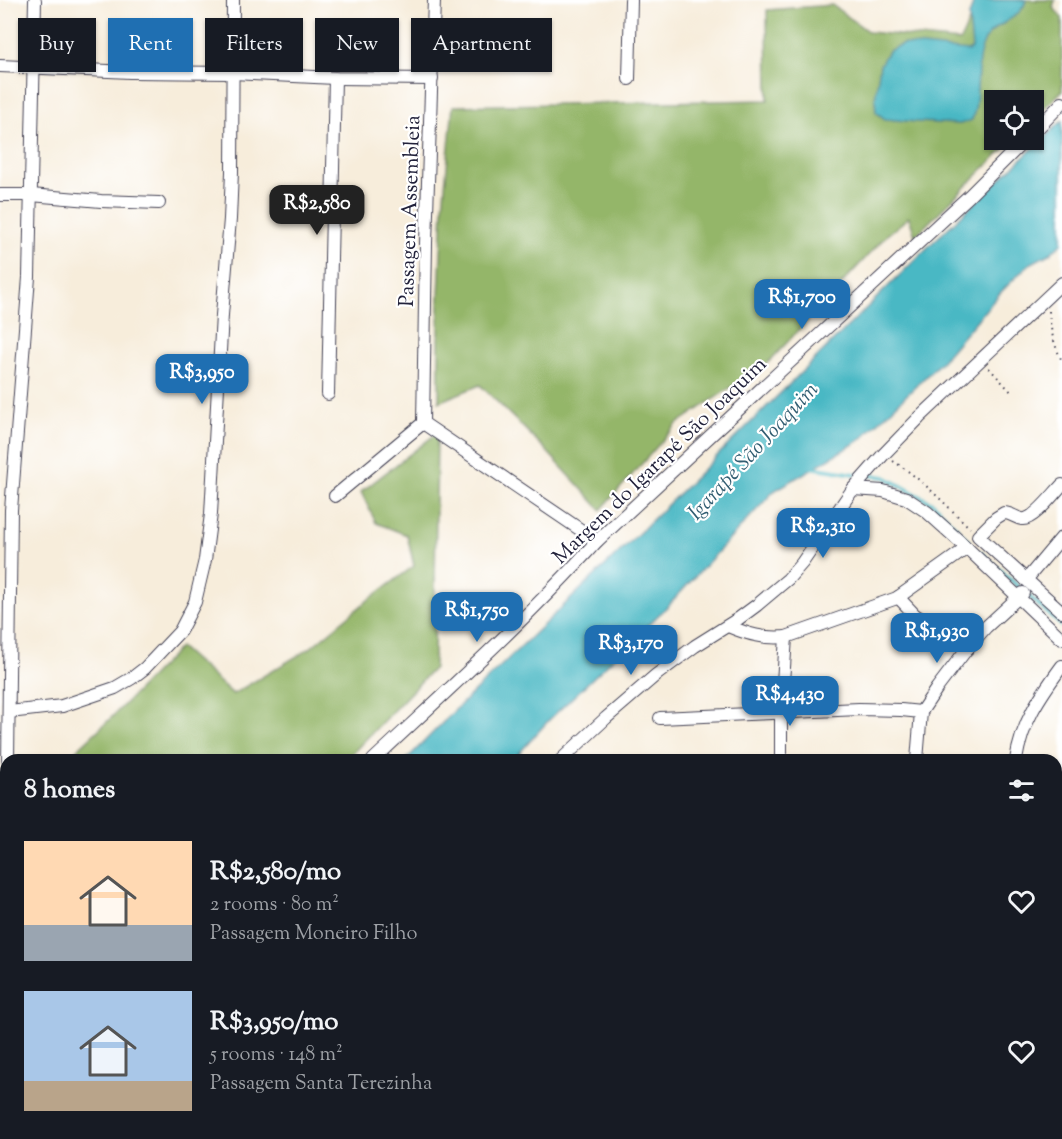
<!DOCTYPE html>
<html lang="en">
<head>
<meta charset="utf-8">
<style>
	body { margin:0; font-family:"Sorts Mill Goudy",serif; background:#20242c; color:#f1f3f6; height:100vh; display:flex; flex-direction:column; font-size:22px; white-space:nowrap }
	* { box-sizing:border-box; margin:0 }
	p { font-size:20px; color:#9ea1a6 }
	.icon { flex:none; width:33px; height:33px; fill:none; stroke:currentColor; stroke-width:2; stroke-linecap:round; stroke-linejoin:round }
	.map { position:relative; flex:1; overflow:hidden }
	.panel { position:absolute; left:0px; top:754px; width:1062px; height:386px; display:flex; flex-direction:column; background:#171b24; border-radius:18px 18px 0 0; box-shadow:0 2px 4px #0004 }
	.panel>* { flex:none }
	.top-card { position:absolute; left:18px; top:18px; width:600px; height:54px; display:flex; gap:12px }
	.tools { position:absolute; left:984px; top:90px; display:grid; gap:12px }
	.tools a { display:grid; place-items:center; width:60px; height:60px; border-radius:0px; background:#171b24; box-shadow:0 2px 4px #0004; font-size:30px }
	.price { position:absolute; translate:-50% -51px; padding:0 14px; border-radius:12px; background:#1f6fb2; color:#fff; font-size:20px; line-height:39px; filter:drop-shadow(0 2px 3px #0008) }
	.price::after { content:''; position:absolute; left:50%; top:36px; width:18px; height:14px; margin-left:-9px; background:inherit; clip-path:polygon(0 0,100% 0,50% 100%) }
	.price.active { background:#222; color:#fff }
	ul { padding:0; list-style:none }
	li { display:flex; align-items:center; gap:18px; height:150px; padding:0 24px }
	li span { display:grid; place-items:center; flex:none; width:168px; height:120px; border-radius:0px; color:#555 }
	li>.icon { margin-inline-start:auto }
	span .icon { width:72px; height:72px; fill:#fffc; stroke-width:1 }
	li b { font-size:26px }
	h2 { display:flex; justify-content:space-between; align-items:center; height:72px; padding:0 24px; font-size:26px }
	.tag { padding:0 21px; border-radius:0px; background:#171b24; box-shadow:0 2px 4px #0004; font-size:21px; line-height:54px }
	.tag.active { background:#1f6fb2; color:#fff }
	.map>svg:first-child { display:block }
</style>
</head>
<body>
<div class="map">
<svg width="1062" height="1139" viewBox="0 0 1062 1139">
	<rect width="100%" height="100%" fill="#fff"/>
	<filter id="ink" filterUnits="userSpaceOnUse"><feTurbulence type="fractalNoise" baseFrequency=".0167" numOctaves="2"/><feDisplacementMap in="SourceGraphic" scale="12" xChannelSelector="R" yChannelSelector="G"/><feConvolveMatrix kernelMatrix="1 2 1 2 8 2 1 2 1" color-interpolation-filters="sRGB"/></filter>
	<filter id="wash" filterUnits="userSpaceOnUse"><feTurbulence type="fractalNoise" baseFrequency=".008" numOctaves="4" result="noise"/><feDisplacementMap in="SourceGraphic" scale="24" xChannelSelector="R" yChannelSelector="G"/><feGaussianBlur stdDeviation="1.35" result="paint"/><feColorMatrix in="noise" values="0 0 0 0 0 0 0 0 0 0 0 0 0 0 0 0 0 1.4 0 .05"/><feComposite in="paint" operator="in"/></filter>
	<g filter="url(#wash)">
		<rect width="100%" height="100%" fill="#f7eddb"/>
		<!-- forest -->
		<g fill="#94b669" stroke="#5b6c52" stroke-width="1.5">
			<path d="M979,0H1055L1053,7L1062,18V91L1034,119V100H994V140H1013L915,236L909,217L887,235L770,361L677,424L601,510L543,447L480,385L439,402V297L443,207L453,106L768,100L767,10L832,5L869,32L960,41Z"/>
			<path d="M437,433L434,668L346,760H66L112,717L180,647L233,694L309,649L368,600L414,566L407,535L376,523L361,492Z"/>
		</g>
		<!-- water -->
		<g fill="#4ab8c4" stroke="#366d80" stroke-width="1.5">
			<path d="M974,0H1026C1022,19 994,24 986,38C975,58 979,79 976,102C976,108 974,114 972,120L960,124L917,122L885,119L876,112L875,99L880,65L888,51L903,44L968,51L972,48L969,16Z"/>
			<path d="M1062,121V243L1051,253L1028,265L1001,292L941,362L859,441L774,491L669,605L549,720L513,760H406L457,708L638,534L932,243Z"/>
			<path d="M29,1134H124L118,1139H24Z"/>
		</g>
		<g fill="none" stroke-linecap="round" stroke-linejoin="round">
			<!-- stream -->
			<g stroke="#4ab8c4" stroke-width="4">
				<path d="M810,467L862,475"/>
				<path d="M870,475L885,477L934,504L968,541"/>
				<path d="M980,552L1062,626"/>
			</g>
		</g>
	</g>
	<g filter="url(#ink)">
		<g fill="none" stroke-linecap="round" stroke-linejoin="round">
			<!-- minor casing -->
			<g stroke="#424053" stroke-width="14">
				<g id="minor">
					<path d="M434,0L426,243L423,423L597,541"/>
					<path d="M0,66L130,72L232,73L335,78L432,79"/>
					<path d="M629,79L631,0"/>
					<path d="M1034,132L1062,103"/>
					<path d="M0,195H31L101,201L159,203"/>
					<path d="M328,394L335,78"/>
					<path d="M1062,485C1054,493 1033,521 1022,519C1015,518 1011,513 1004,513L996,518L978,536L1062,612"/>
					<path d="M853,489L883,491L906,498L927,512L967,548L1062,639"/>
					<path d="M335,496L423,423"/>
					<path d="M1026,580L1062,537"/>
					<path d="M898,597L915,615L968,648"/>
					<path d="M728,626C747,634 764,639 786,637L897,598L967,548"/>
					<path d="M9,712L62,706L115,688L132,678L145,668L180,631L195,602L205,560L211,514L222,315L230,219L232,172L233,0"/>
					<path d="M660,718L859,709L901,710L921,712"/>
					<path d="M8,760L11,510L29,277L35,0"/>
					<path d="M373,760C449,689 527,619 597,541L969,196L1025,140"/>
					<path d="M561,760L606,718L656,675L695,646L738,619L757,605L788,579L802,563L853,489L883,455L919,418L1062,283"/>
					<path d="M781,760V713L786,637"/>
					<path d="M917,760L921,712L937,688L966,650L986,627L1023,593"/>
					<path d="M1016,760C1022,722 1040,696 1062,666"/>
					<path d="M1056,796H1062"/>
					<path d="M0,870L6,794"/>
					<path d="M1056,895L1062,896"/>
					<path d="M0,919L6,952"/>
					<path d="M1056,976L1062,977"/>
					<path d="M1056,1034L1062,1011"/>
					<path d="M1056,1048L1062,1049"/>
					<path d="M0,1081H6"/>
					<path d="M0,1116L6,1110"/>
					<path d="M73,1134L76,1139"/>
					<path d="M712,1134V1139"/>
					<path d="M779,1134V1139"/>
					<path d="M165,1139L170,1134"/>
					<path d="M922,1139V1134"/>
					<path d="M1036,1139L1037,1134"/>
				</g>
			</g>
			<!-- path -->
			<g stroke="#424053" stroke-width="2" stroke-dasharray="1.5 4.5" stroke-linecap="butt">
				<path d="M1049,311C1050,329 1054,345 1062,361"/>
				<path d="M989,368L1013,394"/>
				<path d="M893,461C922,479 945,504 970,528"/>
			</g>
			<!-- minor -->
			<use href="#minor" stroke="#fff" stroke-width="12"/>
		</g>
	</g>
	<g text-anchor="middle" stroke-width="4.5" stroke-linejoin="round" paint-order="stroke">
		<!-- street labels -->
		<g font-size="21" fill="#22223b" stroke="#fff">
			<text transform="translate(409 211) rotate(-88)" y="7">Passagem Assembleia</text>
			<text transform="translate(659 460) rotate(-44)" y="7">Margem do Igarapé São Joaquim</text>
		</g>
		<!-- water labels -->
		<g font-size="22" font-style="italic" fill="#325e72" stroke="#fff">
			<text transform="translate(752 450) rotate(-47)" y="8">Igarapé São Joaquim</text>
		</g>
	</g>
</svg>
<div class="tools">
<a><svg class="icon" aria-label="locate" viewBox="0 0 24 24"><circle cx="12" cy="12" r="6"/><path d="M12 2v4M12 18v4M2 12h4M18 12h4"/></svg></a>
</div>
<b class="price active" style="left:317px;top:236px">R$2,580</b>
<b class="price" style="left:802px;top:330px">R$1,700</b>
<b class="price" style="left:202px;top:405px">R$3,950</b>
<b class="price" style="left:823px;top:559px">R$2,310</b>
<b class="price" style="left:477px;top:643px">R$1,750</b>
<b class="price" style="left:937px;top:664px">R$1,930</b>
<b class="price" style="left:631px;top:676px">R$3,170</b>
<b class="price" style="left:790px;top:727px">R$4,430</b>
<div class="top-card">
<a class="tag">Buy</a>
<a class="tag active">Rent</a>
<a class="tag">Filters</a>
<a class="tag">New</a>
<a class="tag">Apartment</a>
</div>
<section class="panel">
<h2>8 homes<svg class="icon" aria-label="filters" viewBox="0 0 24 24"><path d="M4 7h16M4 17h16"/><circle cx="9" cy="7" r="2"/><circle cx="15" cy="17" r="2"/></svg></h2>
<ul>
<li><span style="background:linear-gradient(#ffd9b3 70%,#9aa5b1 0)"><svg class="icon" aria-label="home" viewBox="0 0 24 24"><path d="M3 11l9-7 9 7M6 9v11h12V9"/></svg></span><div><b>R$2,580/mo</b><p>2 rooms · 80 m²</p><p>Passagem Moneiro Filho</p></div><svg class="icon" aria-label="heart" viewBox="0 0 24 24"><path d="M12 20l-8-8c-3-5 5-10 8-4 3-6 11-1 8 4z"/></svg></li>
<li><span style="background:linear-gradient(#a9c7e8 75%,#b9a48a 0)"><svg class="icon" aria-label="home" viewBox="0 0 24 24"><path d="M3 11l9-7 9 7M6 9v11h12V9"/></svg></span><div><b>R$3,950/mo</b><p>5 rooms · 148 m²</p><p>Passagem Santa Terezinha</p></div><svg class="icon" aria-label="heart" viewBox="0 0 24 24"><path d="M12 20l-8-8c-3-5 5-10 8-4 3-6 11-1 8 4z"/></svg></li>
</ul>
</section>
</div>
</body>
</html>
